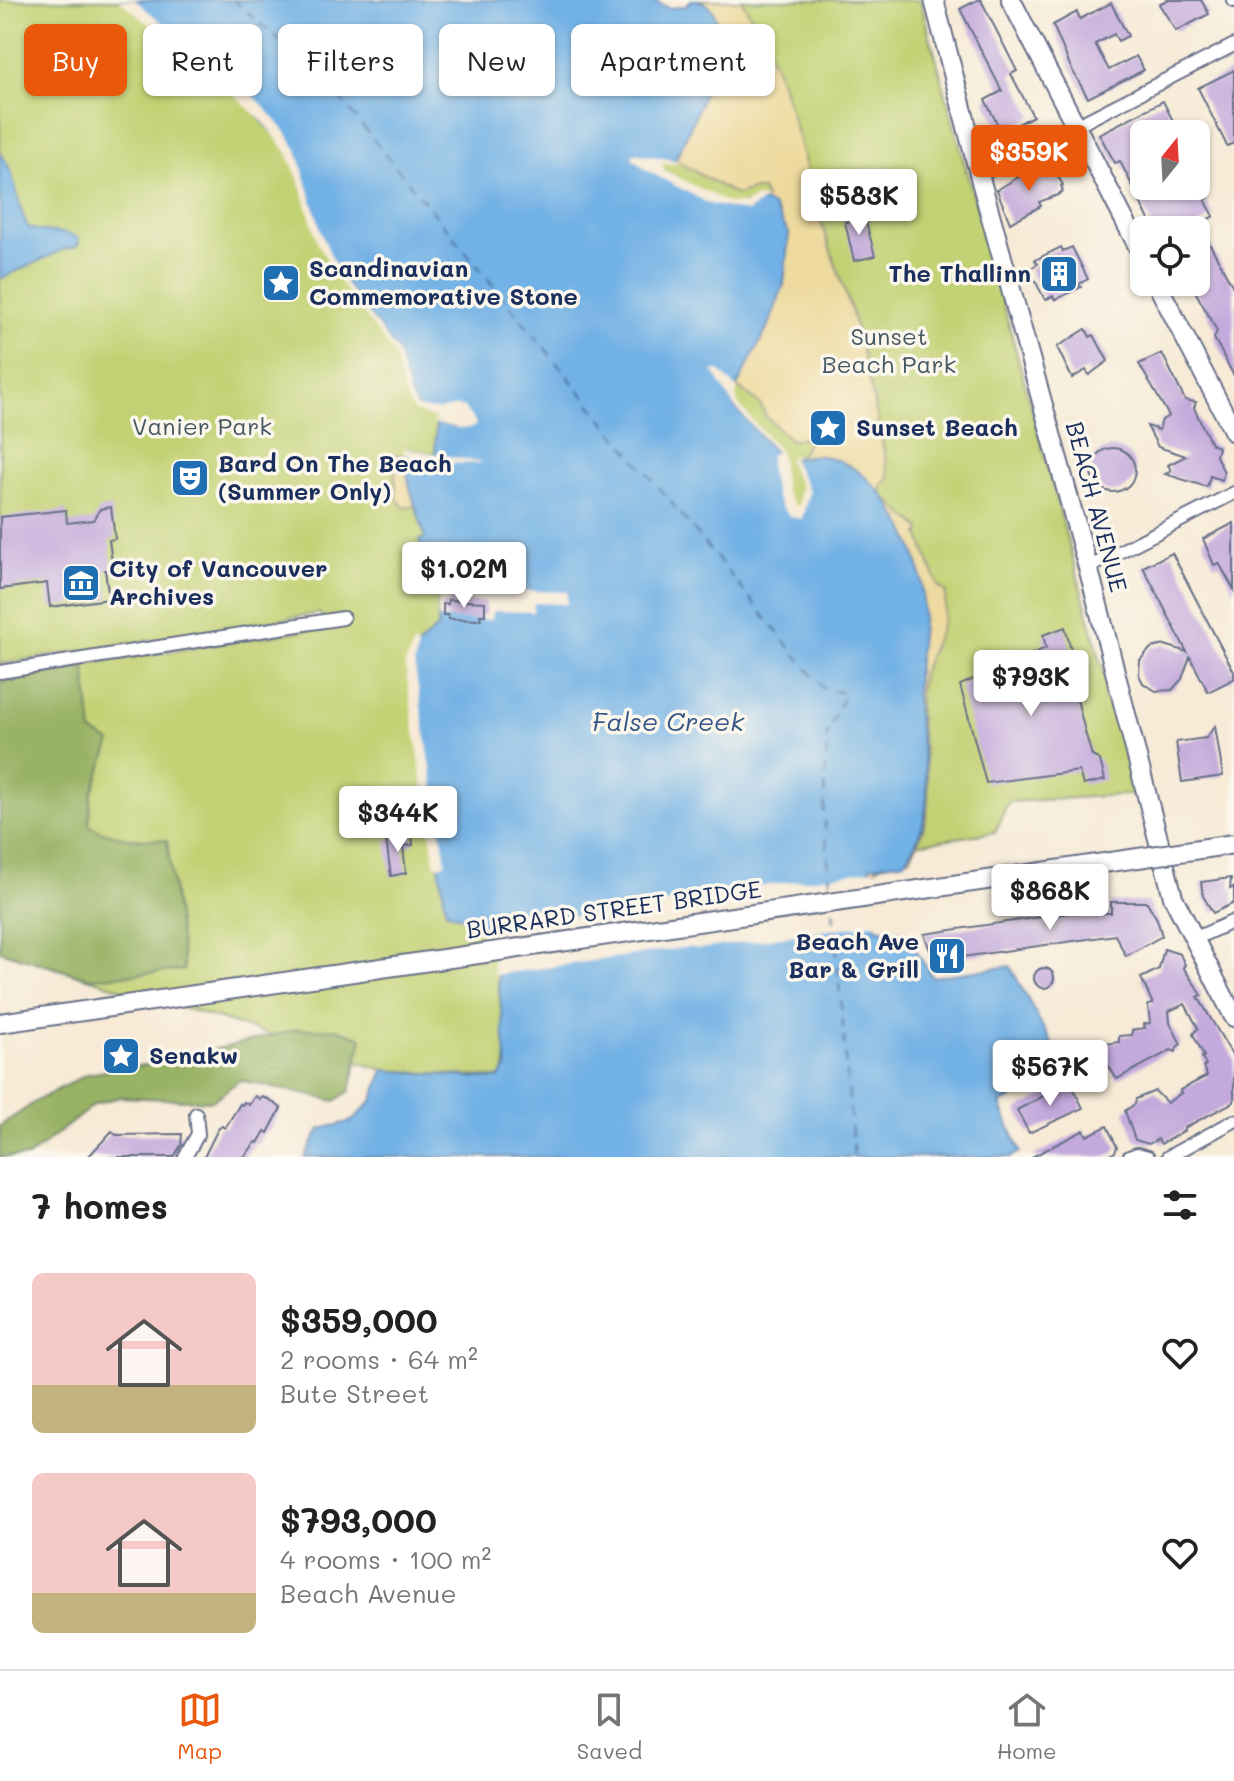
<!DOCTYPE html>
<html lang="en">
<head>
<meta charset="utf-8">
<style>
	body { margin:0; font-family:Mali,sans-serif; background:#f2f2f2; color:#222; height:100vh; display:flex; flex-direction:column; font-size:30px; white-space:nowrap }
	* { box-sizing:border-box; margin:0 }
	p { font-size:26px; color:#767676 }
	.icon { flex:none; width:44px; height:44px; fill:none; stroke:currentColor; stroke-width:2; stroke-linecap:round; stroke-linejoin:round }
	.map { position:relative; height:1157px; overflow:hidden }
	.side { display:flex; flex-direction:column; background:#fff; flex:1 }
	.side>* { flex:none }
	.hud { position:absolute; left:24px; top:24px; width:800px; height:72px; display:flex; gap:16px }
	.needle { width:52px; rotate:18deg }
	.buttons { position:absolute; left:1130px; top:120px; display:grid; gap:16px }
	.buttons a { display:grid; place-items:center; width:80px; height:80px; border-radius:12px; background:#fff; box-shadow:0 2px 6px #0004; font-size:40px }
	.price { position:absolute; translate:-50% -68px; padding:0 18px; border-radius:8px; background:#fff; color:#222; font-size:26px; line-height:52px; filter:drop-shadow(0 2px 4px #0008) }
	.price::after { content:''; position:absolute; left:50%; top:48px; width:24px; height:18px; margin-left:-12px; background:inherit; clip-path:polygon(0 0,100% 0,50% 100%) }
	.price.on { background:#ea580c; color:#fff }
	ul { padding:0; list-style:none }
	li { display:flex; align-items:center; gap:24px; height:200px; padding:0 32px }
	li span { display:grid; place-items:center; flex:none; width:224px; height:160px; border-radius:12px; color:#555 }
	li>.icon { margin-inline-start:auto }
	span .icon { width:96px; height:96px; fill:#fffc; stroke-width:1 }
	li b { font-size:34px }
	h2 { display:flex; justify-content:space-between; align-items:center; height:96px; padding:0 32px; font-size:34px }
	.pill { padding:0 28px; border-radius:12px; background:#fff; box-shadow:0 2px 6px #0004; font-size:28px; line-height:72px }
	.pill.on { background:#ea580c; color:#fff }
	.menu { display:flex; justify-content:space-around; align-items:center; height:112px; border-top:2px solid #e0e0e0; background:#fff; font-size:22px; color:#767676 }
	.menu a { display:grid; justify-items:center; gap:4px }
	.menu .on { color:#ea580c }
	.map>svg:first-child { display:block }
</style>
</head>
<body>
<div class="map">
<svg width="1234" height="1157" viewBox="0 0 1234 1157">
	<rect width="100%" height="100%" fill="#fbf7ec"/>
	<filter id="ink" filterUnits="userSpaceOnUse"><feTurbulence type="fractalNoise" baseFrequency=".0125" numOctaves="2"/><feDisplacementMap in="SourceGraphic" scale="16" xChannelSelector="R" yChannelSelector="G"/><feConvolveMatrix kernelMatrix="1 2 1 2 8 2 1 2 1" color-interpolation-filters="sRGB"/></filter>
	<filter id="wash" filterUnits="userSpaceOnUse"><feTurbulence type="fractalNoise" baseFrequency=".006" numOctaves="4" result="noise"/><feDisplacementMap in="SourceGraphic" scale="32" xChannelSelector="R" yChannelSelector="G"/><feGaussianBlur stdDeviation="1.8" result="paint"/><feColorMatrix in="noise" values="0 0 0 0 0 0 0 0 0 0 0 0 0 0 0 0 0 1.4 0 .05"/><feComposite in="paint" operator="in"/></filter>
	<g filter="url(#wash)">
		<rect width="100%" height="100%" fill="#f7ead6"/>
		<!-- green -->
		<g fill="#c2d173" stroke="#6e8068" stroke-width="2">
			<path d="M0,0H123L269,122L450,420L435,454L411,494L419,508L426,538L419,540L438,589V627L493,928L507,1059L504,1074L499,1078L384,1070L0,951V678L326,627L320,613L0,664Z"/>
			<path d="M701,0H920L1137,794L1008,802L995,832L916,844L802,480L801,507L794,510L734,406L726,207L661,173L659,162Z"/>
		</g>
		<!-- forest -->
		<g fill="#99b365" stroke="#5a7162" stroke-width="2">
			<path d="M85,667L92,732L111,742L91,796L89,825C112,840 140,839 167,840L184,970L89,978L0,951V684L29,674Z"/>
			<path d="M298,1029H336L362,1038L350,1091L335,1101L240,1080L212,1101L120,1097L95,1104L28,1157H0V1126L38,1100L87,1074L164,1062Z"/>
		</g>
		<!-- sand -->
		<g fill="#eeda9e" stroke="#84847e" stroke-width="2">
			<path d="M691,0H741C785,65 798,143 820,218C830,251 843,283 853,317C868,370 879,424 889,478L882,484L881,492C892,506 908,517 921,529L919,534L938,586L946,592C945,602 945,614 942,623C934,647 920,668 919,694C916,755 947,797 910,858H892L870,872L809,492L792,459L801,454L808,442L804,438L791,440L766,417L760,404L730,382L726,209L766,198L762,190H752L736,195L675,160L660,157L686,6Z"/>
			<path d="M394,455L410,456L485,493L404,508L396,497Z"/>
		</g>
		<!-- water -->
		<g fill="#72b1e5" stroke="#4670a2" stroke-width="2">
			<path d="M123,0H651L669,8L686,6L691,0C754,0 687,135 675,160L661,159L658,167L726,207L763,202L773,206L789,234L784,284L769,325L732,396L734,406L776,453L781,493L797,510L804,495L792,459C802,457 812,454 822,456C875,463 917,536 922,584C926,621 916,658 916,695C917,759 946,800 905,861L870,866L876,928L906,933L932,977L1010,966L1066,1070L1000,1104L1020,1152L1011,1157H305L320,1129L352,1121L372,1101L384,1070L492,1079L499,1078L507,1067L493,929L446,911L408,664L414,649L438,627V589L419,540L425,538C418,508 403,481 407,449L435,454L436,423L456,427L417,408L410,397L397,352L340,276L321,243L290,151L224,80Z"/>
			<path d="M0,153C18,175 15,202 28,227C44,235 62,229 78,238L79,242L77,246L65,249L0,279Z"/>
		</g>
		<!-- pier -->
		<g fill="#f7ead6">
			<path d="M119,0H135L160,21L178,31L261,103L285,131L297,150L323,237L340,276L397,352L410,397L417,408L438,410L457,406L464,408L476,423L474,427L463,429L432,423L435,419L442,421L414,411L406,398L394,354L337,278L318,244L300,183L287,153L266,125L221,83Z"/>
			<path d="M634,153L675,160L679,162L676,164L663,163L664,170L728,203L744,204L755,198L766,199L747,212L710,204L646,170L632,158Z"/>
			<path d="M713,371H719L738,389L736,396L738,404L780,451L785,492L795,506L798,505L800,487L788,459L802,453L792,459L809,492L802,519L791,517L782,508L776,497L770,470V455L776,452L734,406Z"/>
			<path d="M404,448L484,463L436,464L404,455Z"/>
			<path d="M438,589L567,592V604L534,603L533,612L493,611L492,620L438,618Z"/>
			<path d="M414,643L418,647L414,663L446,862L441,866L435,865L405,665Z"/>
			<path d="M882,868L874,870L880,923L699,949L689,947L494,975L490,931L484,929L684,900L690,897Z"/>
		</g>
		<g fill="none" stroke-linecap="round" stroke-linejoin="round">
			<!-- ferry -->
			<g stroke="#355686" stroke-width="2" stroke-dasharray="10 8" stroke-linecap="butt">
				<path d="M233,0L319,73L824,689L845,693L827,734L824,815L831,893"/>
				<path d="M833,911L854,1157"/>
			</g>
		</g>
		<g id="blocks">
			<!-- building -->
			<g fill="#c3a9dc">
				<path d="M977,0H981L1017,71L1011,74L1033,116L1002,133L985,100L1002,91L960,9Z"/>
				<path d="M1167,0H1201L1209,14L1176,31L1159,4Z"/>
				<path d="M1111,3L1128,36L1118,41L1114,34L1095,44L1109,70L1136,56L1144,70L1088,98L1071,68L1053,25L1077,12L1080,19Z"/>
				<path d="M1234,70V143L1227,146L1198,88Z"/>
				<path d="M1163,101L1178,131L1172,134H1144V186H1201L1208,198L1205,200L1214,216L1199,224L1234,289V376L1214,338L1217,331L1190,282H1196V230H1154L1120,161L1115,163L1099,134Z"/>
				<path d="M1048,168H1053L1063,185L1061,186L1063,190L1058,195L1039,202L1041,206L1010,223L997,190L1025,173L1029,182Z"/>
				<path d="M860,211L862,218H865L875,256L854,261L845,222H848L846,215Z"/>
				<path d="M1061,247L1063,251L1072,247L1088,279L1079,284L1081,287L1055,300L1053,296L1045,300L1029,269L1038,264L1035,260Z"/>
				<path d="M1086,329L1090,337L1094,335L1108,361L1089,375L1086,370L1072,378L1057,347Z"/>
				<path d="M1162,353L1185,400L1196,402L1194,408L1211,444L1218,447L1216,456L1224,472L1222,480L1210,476L1207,487L1165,474L1171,470L1168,465L1186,456L1158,447L1147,426L1159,430L1162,420L1169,416L1139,364Z"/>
				<circle cx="1113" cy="470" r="22"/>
				<path d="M111,507L115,539L109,540L113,569L105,570L109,599L50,607L47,583L0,589V517L66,510L67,523L93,520L100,509Z"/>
				<path d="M1234,523V590L1219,563L1214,565L1203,539Z"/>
				<path d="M1172,553L1234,672V679L1208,692L1190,657L1182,679L1172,690L1156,691L1143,683L1139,675L1140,660L1151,648L1165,645L1187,652L1143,567Z"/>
				<path d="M448,600L485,602V615H480L481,620L448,619V615H443V604H448Z"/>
				<path d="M1065,627L1077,673L1071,676L1086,735L1092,756L1100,760L1105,780L1083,785L1079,771L986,783L960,685L1046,648L1043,635Z"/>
				<path d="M1215,726L1223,776L1182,782L1176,742L1206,738Z"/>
				<path d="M412,834L413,845L403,846L406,873L391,876L386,840Z"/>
				<path d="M1231,878L1230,889L1234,887V903L1213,913L1203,896L1201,882Z"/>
				<path d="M1111,902H1147L1157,919L1162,936L1126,956L1115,935L955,958V962L940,963L934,961L924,934L1068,913H1111Z"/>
				<path d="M1164,949L1180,954L1185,965L1183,967L1202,995L1198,997L1234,1058V1102L1184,1128L1185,1130L1161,1144L1158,1139L1149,1144L1135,1140L1125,1111L1135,1104L1136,1099L1155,1091L1167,1103L1181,1093L1180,1090L1207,1076L1203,1067L1206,1065L1202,1057L1204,1056L1193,1034L1198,1028L1185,1004L1169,1011L1170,1023L1181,1044L1177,1047L1176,1052L1171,1050L1117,1079L1105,1061L1104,1044L1119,1042V1036L1132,1035V1030L1145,1028L1144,1024L1150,1023L1148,1005L1153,1004L1141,978L1159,969Z"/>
				<circle cx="1044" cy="978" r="10"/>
				<path d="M1070,1082L1083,1108L1029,1133L1017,1110Z"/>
				<path d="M255,1096L260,1099L261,1097L268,1099L281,1108L268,1133L265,1131L258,1143L256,1142L244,1157H204L218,1129L222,1126L225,1128L240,1104L242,1105L244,1102L249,1105Z"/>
				<path d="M1107,1126L1117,1147L1115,1152L1106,1157H1032L1084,1130L1087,1136Z"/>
				<path d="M112,1131L116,1135L182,1134L181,1145L174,1157H88Z"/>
			</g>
		</g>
	</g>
	<g filter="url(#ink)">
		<use href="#blocks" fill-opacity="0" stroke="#687088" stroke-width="2"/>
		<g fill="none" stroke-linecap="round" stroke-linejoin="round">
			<!-- street casing -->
			<g stroke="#687088" stroke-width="16">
				<g id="street">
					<path d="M1233,0L1234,1"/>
					<path d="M980,175L1234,45"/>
					<path d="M1088,568L1234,493"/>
					<path d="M0,672L343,618"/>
					<path d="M1196,938L1234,921"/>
					<path d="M185,1157L198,1134L196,1114"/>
					<path d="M1129,1157L1137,1154L1148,1157"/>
					<path d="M1168,1157L1234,1121"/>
				</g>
			</g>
			<!-- secondary casing -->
			<g stroke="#687088" stroke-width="22">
				<g id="secondary">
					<path d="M934,0L982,185L1092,582L1173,897L1234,1017"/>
					<path d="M1011,0L1144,258"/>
					<path d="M1156,282L1234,432"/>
					<path d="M0,1023L492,952"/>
				</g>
			</g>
			<!-- street -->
			<use href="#street" stroke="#fff" stroke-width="12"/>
			<!-- secondary -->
			<use href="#secondary" stroke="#fff" stroke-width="18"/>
			<!-- secondary-bridge casing -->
			<g stroke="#687088" stroke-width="22" stroke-linecap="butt">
				<path id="secondary-bridge" d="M492,952L1234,844"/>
			</g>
			<!-- secondary-bridge -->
			<use href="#secondary-bridge" stroke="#fff" stroke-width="18"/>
		</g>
	</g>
	<!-- icons -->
	<defs>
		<g id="building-square" transform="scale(2)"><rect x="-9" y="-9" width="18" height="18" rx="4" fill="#1f6fb2" stroke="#fbf7ec"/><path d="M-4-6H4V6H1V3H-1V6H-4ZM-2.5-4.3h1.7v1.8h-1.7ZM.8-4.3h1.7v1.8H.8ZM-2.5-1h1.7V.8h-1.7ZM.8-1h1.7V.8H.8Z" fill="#fff"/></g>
		<g id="sight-square" transform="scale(2)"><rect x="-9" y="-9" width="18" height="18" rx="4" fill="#1f6fb2" stroke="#fbf7ec"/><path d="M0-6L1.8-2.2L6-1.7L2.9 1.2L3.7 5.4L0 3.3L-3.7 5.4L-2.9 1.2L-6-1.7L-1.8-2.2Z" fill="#fff"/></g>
		<g id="theatre-square" transform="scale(2)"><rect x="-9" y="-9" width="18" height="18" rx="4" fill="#1f6fb2" stroke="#fbf7ec"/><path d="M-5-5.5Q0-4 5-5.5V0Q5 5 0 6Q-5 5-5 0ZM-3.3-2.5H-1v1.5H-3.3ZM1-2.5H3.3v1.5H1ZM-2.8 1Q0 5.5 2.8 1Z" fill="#fff"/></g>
		<g id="museum-square" transform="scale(2)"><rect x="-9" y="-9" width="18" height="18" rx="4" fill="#1f6fb2" stroke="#fbf7ec"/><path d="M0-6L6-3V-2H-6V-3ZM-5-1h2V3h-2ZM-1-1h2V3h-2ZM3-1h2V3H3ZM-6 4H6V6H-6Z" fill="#fff"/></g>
		<g id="restaurant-square" transform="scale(2)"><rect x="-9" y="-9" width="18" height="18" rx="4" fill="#1f6fb2" stroke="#fbf7ec"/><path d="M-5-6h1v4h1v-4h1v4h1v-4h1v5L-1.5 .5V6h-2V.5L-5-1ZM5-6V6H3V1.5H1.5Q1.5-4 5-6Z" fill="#fff"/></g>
	</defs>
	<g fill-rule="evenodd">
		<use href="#building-square" x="1059" y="274"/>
		<use href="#sight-square" x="281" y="283"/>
		<use href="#sight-square" x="828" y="428"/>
		<use href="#theatre-square" x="190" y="478"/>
		<use href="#museum-square" x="81" y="583"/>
		<use href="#restaurant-square" x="947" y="956"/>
		<use href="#sight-square" x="121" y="1056"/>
	</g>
	<g text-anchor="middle" stroke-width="7" stroke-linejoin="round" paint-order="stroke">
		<!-- poi labels -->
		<g font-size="24" font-weight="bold" fill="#1b2f5e" stroke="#fbf7ec" text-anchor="start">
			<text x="309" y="277">Scandinavian<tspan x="309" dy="28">Commemorative Stone</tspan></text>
			<text x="1031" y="282" text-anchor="end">The Thallinn</text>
			<text x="856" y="436">Sunset Beach</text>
			<text x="218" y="472">Bard On The Beach<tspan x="218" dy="28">(Summer Only)</tspan></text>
			<text x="109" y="577">City of Vancouver<tspan x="109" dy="28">Archives</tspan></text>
			<text x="919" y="950" text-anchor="end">Beach Ave<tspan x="919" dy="28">Bar &amp; Grill</tspan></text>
			<text x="149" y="1064">Senakw</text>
		</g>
		<!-- park labels -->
		<g font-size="24" fill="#455863" stroke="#fbf7ec">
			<text x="889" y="345">Sunset<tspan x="889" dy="28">Beach Park</tspan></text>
			<text x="202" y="435">Vanier Park</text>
		</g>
		<!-- street labels -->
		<g font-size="24" fill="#1b2f5e" stroke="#fbf7ec">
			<text transform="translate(1096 507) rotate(75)" y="8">BEACH AVENUE</text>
			<text transform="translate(614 910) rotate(-8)" y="8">BURRARD STREET BRIDGE</text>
		</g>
		<!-- water labels -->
		<g font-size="26" font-style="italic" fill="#355686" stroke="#fbf7ec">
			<text x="668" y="731">False Creek</text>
		</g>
	</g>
</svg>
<div class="buttons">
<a><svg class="needle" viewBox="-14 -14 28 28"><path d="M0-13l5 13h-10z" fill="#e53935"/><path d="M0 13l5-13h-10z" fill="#767676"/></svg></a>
<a><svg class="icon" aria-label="locate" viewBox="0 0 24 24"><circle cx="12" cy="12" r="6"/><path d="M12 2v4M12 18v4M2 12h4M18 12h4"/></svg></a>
</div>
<b class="price on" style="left:1029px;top:193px">$359K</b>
<b class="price" style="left:859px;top:237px">$583K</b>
<b class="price" style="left:464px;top:610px">$1.02M</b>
<b class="price" style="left:1031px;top:718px">$793K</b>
<b class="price" style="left:398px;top:854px">$344K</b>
<b class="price" style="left:1050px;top:932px">$868K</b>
<b class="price" style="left:1050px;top:1108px">$567K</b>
<div class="hud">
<a class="pill on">Buy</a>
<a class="pill">Rent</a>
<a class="pill">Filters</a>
<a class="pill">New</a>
<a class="pill">Apartment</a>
</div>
</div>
<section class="side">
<h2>7 homes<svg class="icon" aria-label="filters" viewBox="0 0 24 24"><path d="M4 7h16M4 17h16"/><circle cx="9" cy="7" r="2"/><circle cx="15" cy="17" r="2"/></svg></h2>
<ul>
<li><span style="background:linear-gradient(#f6c9c9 70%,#c2b280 0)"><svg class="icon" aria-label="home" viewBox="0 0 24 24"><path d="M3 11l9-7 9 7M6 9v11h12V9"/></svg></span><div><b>$359,000</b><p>2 rooms · 64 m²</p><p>Bute Street</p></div><svg class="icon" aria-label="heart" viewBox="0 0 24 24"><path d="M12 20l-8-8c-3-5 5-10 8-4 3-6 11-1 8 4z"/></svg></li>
<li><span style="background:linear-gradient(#f6c9c9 75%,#c2b280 0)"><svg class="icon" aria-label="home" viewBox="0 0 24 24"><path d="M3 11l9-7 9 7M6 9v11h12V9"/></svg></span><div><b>$793,000</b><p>4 rooms · 100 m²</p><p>Beach Avenue</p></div><svg class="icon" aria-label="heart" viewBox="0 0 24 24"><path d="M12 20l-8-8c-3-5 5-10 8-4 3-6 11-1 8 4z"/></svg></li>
</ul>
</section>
<nav class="menu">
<a class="on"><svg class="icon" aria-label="map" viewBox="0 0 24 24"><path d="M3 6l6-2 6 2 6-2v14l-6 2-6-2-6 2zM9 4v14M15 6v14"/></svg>Map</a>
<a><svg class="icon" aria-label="saved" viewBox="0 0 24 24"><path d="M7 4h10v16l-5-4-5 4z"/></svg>Saved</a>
<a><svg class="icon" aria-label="home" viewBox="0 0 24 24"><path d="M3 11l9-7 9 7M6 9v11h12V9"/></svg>Home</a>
</nav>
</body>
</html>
